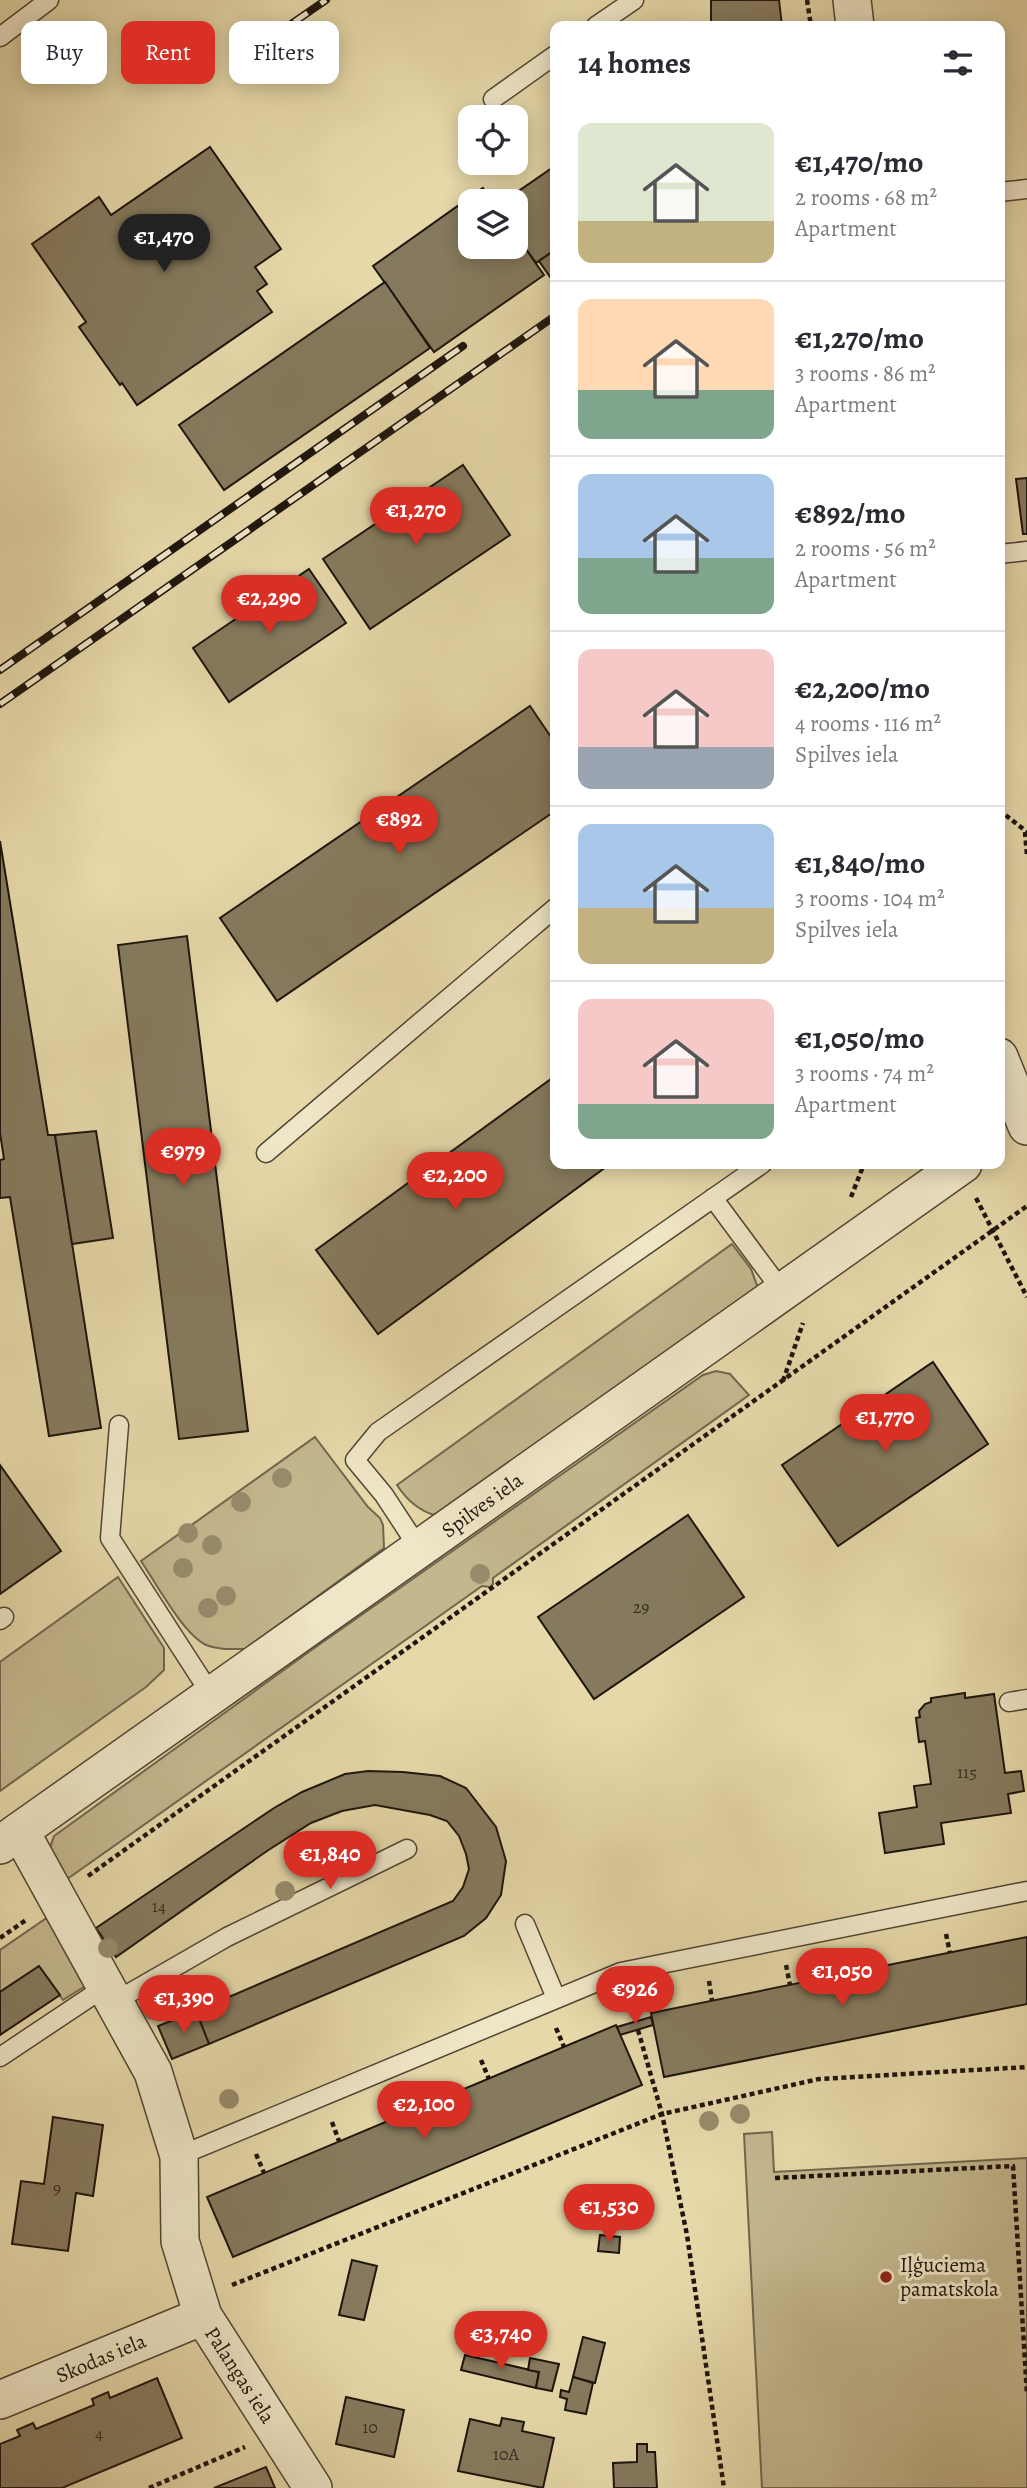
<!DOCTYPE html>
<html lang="en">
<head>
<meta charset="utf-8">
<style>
	body { margin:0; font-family:Alegreya,serif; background:#f7f7f7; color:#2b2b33; height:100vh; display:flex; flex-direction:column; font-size:26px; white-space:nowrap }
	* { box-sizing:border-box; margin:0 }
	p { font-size:23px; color:#7c7c81 }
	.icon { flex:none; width:38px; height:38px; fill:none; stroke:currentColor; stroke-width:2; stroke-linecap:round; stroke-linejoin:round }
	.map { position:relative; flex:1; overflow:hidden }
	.details { position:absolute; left:550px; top:21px; width:455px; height:1148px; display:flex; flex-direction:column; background:#fff; border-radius:14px; box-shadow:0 4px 18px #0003 }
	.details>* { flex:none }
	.top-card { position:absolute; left:21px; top:21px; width:424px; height:63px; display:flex; gap:14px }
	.fabs { position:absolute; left:458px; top:105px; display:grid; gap:14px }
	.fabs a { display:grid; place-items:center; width:70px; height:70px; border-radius:14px; background:#fff; box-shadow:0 4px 18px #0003; font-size:35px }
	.price { position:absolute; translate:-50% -60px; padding:0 16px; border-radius:24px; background:#d93025; color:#fff; font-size:23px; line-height:46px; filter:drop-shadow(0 2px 4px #0008) }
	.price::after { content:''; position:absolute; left:50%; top:42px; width:21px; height:16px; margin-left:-10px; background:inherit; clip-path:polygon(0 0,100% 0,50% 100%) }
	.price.on { background:#222; color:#fff }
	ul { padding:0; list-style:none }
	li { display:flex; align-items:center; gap:21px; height:175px; padding:0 28px }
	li+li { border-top:2px solid #e1e1e2 }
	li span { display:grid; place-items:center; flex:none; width:196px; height:140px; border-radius:14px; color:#555 }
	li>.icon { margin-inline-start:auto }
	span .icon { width:84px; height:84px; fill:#fffc; stroke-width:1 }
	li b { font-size:30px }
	h2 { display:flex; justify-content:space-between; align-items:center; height:84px; padding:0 28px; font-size:30px }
	.tag { padding:0 24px; border-radius:14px; background:#fff; box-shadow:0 4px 18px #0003; font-size:24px; line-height:63px }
	.tag.on { background:#d93025; color:#fff }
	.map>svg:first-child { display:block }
</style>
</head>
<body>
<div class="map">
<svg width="1027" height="2488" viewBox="0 0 1027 2488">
	<rect width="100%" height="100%" fill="#e6d8a9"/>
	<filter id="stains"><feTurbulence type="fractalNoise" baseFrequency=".00286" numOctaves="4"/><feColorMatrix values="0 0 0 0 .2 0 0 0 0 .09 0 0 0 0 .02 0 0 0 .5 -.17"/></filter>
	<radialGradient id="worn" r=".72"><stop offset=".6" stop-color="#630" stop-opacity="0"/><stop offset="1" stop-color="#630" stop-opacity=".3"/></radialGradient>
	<!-- grass -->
	<g fill="#c4b78e" stroke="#71664e" stroke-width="2">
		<path d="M732,1244L751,1269L758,1288L449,1507L434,1515C418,1510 406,1499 397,1485Z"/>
		<path d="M716,1371L730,1374L749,1395L493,1578V1584L490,1587L482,1586L63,1882L49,1851L54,1836L313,1649L703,1375Z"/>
		<path d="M315,1437L368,1507L380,1518L383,1525L384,1548L245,1649C232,1649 218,1650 206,1645C183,1634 156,1583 141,1561Z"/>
		<path d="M118,1577L164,1648V1670L146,1687L0,1791V1662Z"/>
		<path d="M51,1915L90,1983L63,2000L39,1966L0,1992V1950Z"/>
		<path d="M772,2132L774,2172L1027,2158V2488H762L744,2134Z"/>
	</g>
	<!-- building -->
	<g fill="#867a5e" stroke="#1e150d" stroke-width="2">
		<path d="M711,0H779L782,26H711Z"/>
		<path d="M210,147L281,249L255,267L267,284L257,291L272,312L137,405L122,383L120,385L79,327L86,322L32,244L99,197L111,215Z"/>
		<path d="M555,166V250L536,263L516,235V201H504Z"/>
		<path d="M483,188L492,201H471V247H516V235L544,275L434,352L373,266Z"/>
		<path d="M555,250V284L539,261Z"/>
		<path d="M385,282L430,348L224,490L179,425Z"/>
		<path d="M463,465L510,535L370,629L323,559Z"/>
		<path d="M1027,478V534H1023L1016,479Z"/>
		<path d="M309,569L346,623L229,702L193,648Z"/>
		<path d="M530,706L555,743V811L277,1001L220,918Z"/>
		<path d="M0,841L48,1135H55L101,1428L49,1436L10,1197L0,1198V1160L4,1159L0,1133Z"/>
		<path d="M187,936L248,1431L179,1439L118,945Z"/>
		<path d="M555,1076V1164H610L378,1334L316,1250Z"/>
		<path d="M96,1131L113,1238L72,1244L55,1135Z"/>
		<path d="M933,1362L988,1444L838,1546L782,1465Z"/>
		<path d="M0,1465L61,1551L0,1594Z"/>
		<path d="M688,1515L744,1597L594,1699L538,1617Z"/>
		<path d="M965,1693V1698L994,1694L1005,1773L1021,1771L1024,1791L1008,1794L1011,1813L941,1823L944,1844L885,1853L879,1813L917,1807L914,1786L931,1784L925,1741L919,1742L916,1718L920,1717L919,1711L925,1704L931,1702V1698Z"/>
		<path d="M368,1771L403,1772L440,1776L466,1788L496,1827L506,1861L501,1895L486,1918L464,1936L209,2044L196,2011L453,1901L463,1887L469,1869L466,1854L459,1836L447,1821L430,1815L375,1805L342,1811L311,1823L267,1851L116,1957L96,1928L274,1808L302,1792L345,1774Z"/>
		<path d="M1027,1937V2004L664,2077L651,2013Z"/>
		<path d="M39,1966L60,1995L0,2035V1992Z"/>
		<path d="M180,1992L187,2008L159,2020L152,2003Z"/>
		<path d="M196,2011L209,2044L172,2059L158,2026Z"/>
		<path d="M651,2017L653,2025L620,2035L617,2027Z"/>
		<path d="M616,2025L642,2085L233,2257L207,2197Z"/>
		<path d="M53,2117L103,2125L93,2196L76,2193L68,2251L12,2244L21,2181L44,2184Z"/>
		<path d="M600,2235L620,2237L619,2253L598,2251Z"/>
		<path d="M352,2260L377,2266L364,2320L339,2315Z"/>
		<path d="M583,2337L605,2343L595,2383L573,2377Z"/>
		<path d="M465,2355L539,2372L536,2388L461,2370Z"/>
		<path d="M530,2358L559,2364L552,2391L536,2388L539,2372L528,2370Z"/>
		<path d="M573,2377L593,2383L586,2414L565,2410L567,2399L560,2397L561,2390L569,2392Z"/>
		<path d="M157,2378L182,2438L62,2488H0V2444L20,2436L17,2430L33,2423L36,2429L94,2405L92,2399L108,2392L110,2398Z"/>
		<path d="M346,2397L404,2410L394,2457L336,2444Z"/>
		<path d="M502,2418L524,2422L522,2431L554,2438L543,2488L458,2471L470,2419L500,2426Z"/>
		<path d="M637,2444H647V2452H655L657,2488H614L613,2463L637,2462Z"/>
		<path d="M266,2467L275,2488H214Z"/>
	</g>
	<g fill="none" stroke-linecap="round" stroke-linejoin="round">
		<!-- service casing -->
		<g stroke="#504634" stroke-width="21">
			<g id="service">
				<path d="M596,26L634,0"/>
				<path d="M0,37L49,0"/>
				<path d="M493,99L555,55"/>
				<path d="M999,192L1027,189"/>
				<path d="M999,554L1027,551"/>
				<path d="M266,1153L555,908"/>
				<path d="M713,1198L782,1291"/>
				<path d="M119,1425L110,1538L212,1696"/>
				<path d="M420,1550L384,1495L355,1460L378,1432L762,1164"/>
				<path d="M0,1620L4,1617"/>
				<path d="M1009,1702L1027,1699"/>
				<path d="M525,1924L556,1998"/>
				<path d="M114,2002L227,1937L407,1849"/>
				<path d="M0,2057L105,1987"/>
				<path d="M179,2156L621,1972L1027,1891"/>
			</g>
		</g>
		<!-- minor casing -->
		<g stroke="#504634" stroke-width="40">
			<g id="minor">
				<path d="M852,0L855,26"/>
				<path d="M999,1057L1027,1126"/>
				<path d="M20,1831L153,2072L179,2156L180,2241L203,2316L313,2488"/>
				<path d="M0,1845L963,1164"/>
				<path d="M0,2400L203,2316"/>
			</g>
		</g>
		<!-- path -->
		<g stroke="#1e150d" stroke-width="4.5" stroke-dasharray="5 3.5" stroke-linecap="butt">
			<path d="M807,0L811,26"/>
			<path d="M999,810L1027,832"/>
			<path d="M1025,832L1027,856"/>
			<path d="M851,1197L864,1164"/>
			<path d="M976,1198L1027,1297"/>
			<path d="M783,1381L803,1323"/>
			<path d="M88,1876L1027,1206"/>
			<path d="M946,1934L950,1953"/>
			<path d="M0,1938L26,1920"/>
			<path d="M866,1949L870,1969"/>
			<path d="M786,1965L790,1985"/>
			<path d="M709,1981L712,2001"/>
			<path d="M628,1996L635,2022"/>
			<path d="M556,2028L564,2047"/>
			<path d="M638,2030L662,2114L687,2235L724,2488"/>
			<path d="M481,2060L489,2079"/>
			<path d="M407,2091L415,2109"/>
			<path d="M332,2122L339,2141"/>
			<path d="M256,2154L264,2173"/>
			<path d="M775,2178L1013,2166L1027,2394"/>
			<path d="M232,2285L662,2114L819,2079L1027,2067"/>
			<path d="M149,2488L245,2447"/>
		</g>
		<!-- service -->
		<use href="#service" stroke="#efe6c7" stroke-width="18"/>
		<!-- minor -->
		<use href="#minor" stroke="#efe6c7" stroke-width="37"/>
		<!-- rail casing -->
		<g stroke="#1e150d" stroke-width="8">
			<g id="rail">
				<path d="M268,40L326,0"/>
				<path d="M0,670L463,346"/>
				<path d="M0,704L555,316"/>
			</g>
		</g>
		<!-- rail -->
		<use href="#rail" stroke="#efe6c7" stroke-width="5" stroke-dasharray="16" stroke-linecap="butt"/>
	</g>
	<!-- trees -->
	<g fill="#988c6c">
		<circle cx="282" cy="1478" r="10"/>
		<circle cx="241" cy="1502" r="10"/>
		<circle cx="188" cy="1533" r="10"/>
		<circle cx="212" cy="1545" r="10"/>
		<circle cx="183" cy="1568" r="10"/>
		<circle cx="480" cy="1574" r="10"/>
		<circle cx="226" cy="1596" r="10"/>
		<circle cx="208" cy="1608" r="10"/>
		<circle cx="285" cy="1891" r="10"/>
		<circle cx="108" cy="1948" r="10"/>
		<circle cx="153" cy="2010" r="10"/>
		<circle cx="229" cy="2099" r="10"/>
		<circle cx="740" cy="2114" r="10"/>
		<circle cx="709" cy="2121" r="10"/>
	</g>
	<!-- markers -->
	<circle fill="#8f2418" stroke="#efe6c7" stroke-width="2.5" cx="886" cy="2277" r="7"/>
	<g text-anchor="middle" stroke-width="6" stroke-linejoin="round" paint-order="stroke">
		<!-- number labels -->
		<g font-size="18" fill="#382e21">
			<text x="641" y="1613">29</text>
			<text x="967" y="1778">115</text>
			<text x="159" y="1912">14</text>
			<text x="57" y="2194">9</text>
			<text x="370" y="2433">10</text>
			<text x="99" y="2439">4</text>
			<text x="506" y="2460">10A</text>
		</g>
		<!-- street labels -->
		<g font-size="21" fill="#1e150d" stroke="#efe6c7">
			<text transform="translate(482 1505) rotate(-36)" y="7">Spilves iela</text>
			<text transform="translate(101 2358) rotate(-23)" y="7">Skodas iela</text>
			<text transform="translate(240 2375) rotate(57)" y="7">Palangas iela</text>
		</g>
		<!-- poi labels -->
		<g font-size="21" fill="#1e150d" stroke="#efe6c7" text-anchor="start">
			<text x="900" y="2272">Iļģuciema<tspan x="900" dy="24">pamatskola</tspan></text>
		</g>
	</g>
	<rect width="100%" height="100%" filter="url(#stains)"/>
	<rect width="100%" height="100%" fill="url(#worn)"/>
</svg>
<div class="fabs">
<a><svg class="icon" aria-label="locate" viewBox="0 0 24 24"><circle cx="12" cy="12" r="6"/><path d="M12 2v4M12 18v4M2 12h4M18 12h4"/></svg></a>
<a><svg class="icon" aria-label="layers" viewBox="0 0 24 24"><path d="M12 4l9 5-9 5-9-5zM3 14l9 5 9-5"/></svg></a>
</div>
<b class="price on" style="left:164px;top:274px">€1,470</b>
<b class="price" style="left:416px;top:547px">€1,270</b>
<b class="price" style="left:269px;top:635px">€2,290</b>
<b class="price" style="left:399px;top:856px">€892</b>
<b class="price" style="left:183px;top:1188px">€979</b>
<b class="price" style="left:455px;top:1212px">€2,200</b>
<b class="price" style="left:885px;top:1454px">€1,770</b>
<b class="price" style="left:330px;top:1891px">€1,840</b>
<b class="price" style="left:842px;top:2008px">€1,050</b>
<b class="price" style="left:635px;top:2026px">€926</b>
<b class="price" style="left:184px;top:2035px">€1,390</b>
<b class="price" style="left:424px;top:2141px">€2,100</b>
<b class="price" style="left:609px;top:2244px">€1,530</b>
<b class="price" style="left:501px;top:2371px">€3,740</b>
<div class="top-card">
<a class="tag">Buy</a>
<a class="tag on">Rent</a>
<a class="tag">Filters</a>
</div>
<section class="details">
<h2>14 homes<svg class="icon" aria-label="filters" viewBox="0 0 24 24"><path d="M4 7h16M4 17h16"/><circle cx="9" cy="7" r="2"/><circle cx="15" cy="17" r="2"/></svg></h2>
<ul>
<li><span style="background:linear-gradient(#dfe7d0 70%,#c2b280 0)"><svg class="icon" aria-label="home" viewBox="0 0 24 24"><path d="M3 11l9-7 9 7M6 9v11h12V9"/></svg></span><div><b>€1,470/mo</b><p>2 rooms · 68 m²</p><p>Apartment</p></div></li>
<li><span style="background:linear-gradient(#ffd9b3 65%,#7fa58c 0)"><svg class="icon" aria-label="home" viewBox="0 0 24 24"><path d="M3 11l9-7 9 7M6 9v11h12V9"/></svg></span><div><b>€1,270/mo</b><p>3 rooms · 86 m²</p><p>Apartment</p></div></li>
<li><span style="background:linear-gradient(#a9c7e8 60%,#7fa58c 0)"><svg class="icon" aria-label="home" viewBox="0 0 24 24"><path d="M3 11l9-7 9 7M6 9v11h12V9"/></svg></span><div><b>€892/mo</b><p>2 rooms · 56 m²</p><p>Apartment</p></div></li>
<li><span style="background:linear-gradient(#f6c9c9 70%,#9aa5b1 0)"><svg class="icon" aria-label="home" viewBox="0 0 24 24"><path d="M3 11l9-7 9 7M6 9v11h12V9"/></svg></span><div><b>€2,200/mo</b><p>4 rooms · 116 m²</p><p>Spilves iela</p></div></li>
<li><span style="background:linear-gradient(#a9c7e8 60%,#c2b280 0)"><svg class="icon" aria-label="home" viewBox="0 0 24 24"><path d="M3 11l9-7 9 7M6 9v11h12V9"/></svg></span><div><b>€1,840/mo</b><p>3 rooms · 104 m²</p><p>Spilves iela</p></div></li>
<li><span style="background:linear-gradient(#f6c9c9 75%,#7fa58c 0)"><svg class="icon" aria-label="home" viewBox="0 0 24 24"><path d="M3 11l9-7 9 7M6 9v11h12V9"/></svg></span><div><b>€1,050/mo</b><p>3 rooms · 74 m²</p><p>Apartment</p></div></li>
</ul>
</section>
</div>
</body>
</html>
